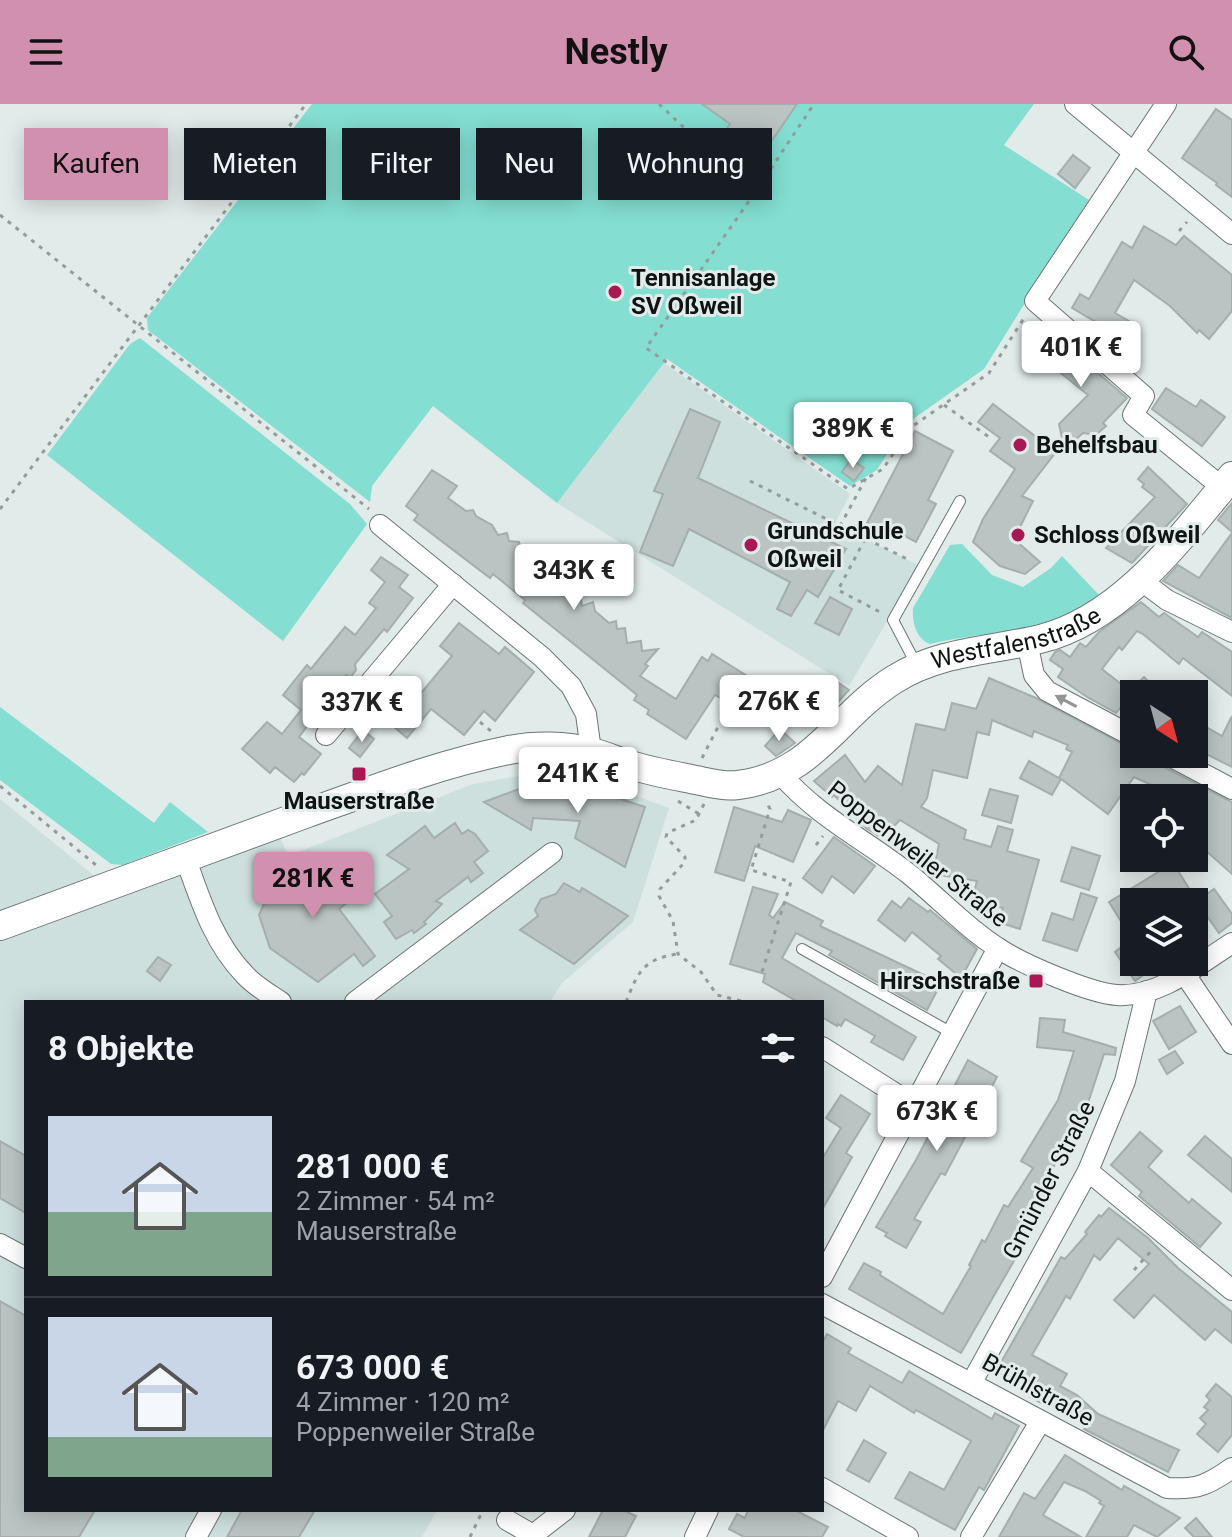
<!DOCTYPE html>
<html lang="de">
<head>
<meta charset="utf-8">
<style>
	body { margin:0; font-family:Roboto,sans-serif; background:#242831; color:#f1f3f6; height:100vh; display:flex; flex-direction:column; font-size:30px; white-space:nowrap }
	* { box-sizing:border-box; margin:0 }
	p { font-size:26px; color:#9ea1a6 }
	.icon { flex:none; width:44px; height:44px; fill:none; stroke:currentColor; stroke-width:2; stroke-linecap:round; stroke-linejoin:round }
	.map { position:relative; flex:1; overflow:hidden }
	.details { position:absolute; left:24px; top:896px; width:800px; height:512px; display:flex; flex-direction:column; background:#171b24; border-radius:0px; box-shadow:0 4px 20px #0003 }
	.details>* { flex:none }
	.top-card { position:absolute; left:24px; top:24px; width:800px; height:72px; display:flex; gap:16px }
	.needle { width:52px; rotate:144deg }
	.buttons { position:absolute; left:1120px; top:576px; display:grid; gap:16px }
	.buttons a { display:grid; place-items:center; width:88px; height:88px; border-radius:0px; background:#171b24; box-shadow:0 4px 20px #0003; font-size:40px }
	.price { position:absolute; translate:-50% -68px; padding:0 18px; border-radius:8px; background:#fff; color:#222; font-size:26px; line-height:52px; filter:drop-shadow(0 2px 4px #0008) }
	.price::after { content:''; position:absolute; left:50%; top:48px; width:24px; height:18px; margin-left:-12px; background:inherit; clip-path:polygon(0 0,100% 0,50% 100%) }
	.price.on { background:#d190ad; color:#111 }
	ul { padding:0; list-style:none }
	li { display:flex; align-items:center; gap:24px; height:200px; padding:0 24px }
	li+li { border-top:2px solid #363941 }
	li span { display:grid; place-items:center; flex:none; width:224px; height:160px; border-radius:0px; color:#555 }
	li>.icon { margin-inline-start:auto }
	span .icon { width:96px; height:96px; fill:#fffc; stroke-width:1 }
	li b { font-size:34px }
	h2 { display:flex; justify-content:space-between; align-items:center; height:96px; padding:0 24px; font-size:34px }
	.tag { padding:0 28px; border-radius:0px; background:#171b24; box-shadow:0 4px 20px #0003; font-size:28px; line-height:72px }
	.tag.on { background:#d190ad; color:#111 }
	header { display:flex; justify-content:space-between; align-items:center; height:104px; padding:0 24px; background:#d190ad; color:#111; font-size:36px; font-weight:700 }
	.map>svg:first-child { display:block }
</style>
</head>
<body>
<header><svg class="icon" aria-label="menu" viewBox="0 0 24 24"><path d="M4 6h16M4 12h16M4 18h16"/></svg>Nestly<svg class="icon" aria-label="search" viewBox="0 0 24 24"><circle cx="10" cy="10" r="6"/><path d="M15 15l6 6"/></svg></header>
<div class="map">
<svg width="1232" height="1433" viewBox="0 0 1232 1433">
	<rect width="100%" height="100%" fill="#e1ebe9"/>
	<!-- built -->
	<g fill="#cde0dd">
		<path d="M664,259L850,390L835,420L920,462L849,582L557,399Z"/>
		<path d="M531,670L572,672L590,675L669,704L633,818L562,879L550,898H26V1406H437L422,1433H0V695L118,791L280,732L288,752L473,680Z"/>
	</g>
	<!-- green -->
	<g fill="#84ded2">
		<path d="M312,0H1034L1004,41L1089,96L984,265L906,320L877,366L850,382L667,255L557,399L433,302L372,382L370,398L148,226L147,214Z"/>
		<path d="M140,234L350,400L367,420L283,537L47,351L130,240Z"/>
		<path d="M962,440L992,471L1023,483L1051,464L1062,452L1099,491C1048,530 990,526 930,540C916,535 912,518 913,504L950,441Z"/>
		<path d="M0,603L154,719L170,698L208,728L123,761L111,760L0,676Z"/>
	</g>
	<!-- building -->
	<g fill="#bac4c2" stroke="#a4aeac" stroke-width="2">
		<path d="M702,0H797L752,66L716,40L730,20Z"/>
		<path d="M1216,5L1232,16V93L1216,81L1217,79L1182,54Z"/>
		<path d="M1073,51L1090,64L1075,84L1058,70Z"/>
		<path d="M1144,122L1176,141L1184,132L1232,171V207L1209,235L1199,226L1197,229L1170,202L1134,176L1115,209L1129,217L1117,236L1102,227L1104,223L1072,204L1080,190L1089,195L1122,138L1132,144Z"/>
		<path d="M1038,230L1051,236L1055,232L1127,294L1103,319L1106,322L1096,331L1083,329L1075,336L1062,334L1059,320L1088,291L1031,245Z"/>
		<path d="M1166,284L1196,303L1201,296L1225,313L1202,342L1152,305Z"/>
		<path d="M993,300L1056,348L1022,392L1033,397L1014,435L1040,458L1025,470L1000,462L973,438L983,415L1015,365L990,347L1000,334L978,318Z"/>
		<path d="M690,305L720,318L698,374L846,445L818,493L807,486L791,512L777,505L790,478L689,425L673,462L640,448L663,390L654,387Z"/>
		<path d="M915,327L953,347L928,396L936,400L916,438L901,430L894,436L866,421Z"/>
		<path d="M851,355L864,364L854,377L842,368Z"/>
		<path d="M1148,363L1187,400L1132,459L1106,444L1155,393L1142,383L1144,380L1138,375Z"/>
		<path d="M432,366L457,382L448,394L466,407L473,406L476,412L492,421L498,431L507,429L509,437L519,438L521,445H530L537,481L547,468L555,475L562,473L565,489L579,486L582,502L593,498L595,507L609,519L616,517L617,525L625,524L627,539L641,537L642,547L658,545L645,560L648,562L640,572L676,595L702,553L708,557L712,550L752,575L742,590L752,595L745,608L715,591L686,635L647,610L649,606L634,596L637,591L523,499L525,496L493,470L490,474L414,416L418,411L406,402Z"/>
		<path d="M1232,399V428L1218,416Z"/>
		<path d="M1232,429V514L1163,477L1178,461L1199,474Z"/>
		<path d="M381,453L408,471L399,483L413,494L387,528L384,525L355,560L356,566L350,574L346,571L299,633L321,650L304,671L302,669L294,678L275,663L270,669L242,645L267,618L282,630L301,606L283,591L307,561L311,565L345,523L355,531L376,504L369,499L385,478L371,466Z"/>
		<path d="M830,493L852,505L839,531L815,519Z"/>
		<path d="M1141,498L1159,513L1164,509L1198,533L1202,528L1232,548V592L1183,554L1179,560L1143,530L1137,527L1122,546L1119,543L1102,565L1130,587L1144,573L1161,590H1132L1116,609L1087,593L1058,573L1063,565L1050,556L1055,548L1060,546L1070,553L1080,539L1086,543L1099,528Z"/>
		<path d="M459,519L499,550L505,543L534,568L495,617L484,607L464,631L431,605L407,634L379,610L402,582L417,594L452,552L440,542Z"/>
		<path d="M830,573L849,586L829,608L806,590L818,575L825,581Z"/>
		<path d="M989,574L1036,594L1134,646V650H1143L1154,655L1160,661L1232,698V770L1194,736V694H1180L1134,673L1108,710L1061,675L1052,691L1020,674L1029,657L1059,674L1072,648L1066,645L1068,641L1034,627L1032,633L992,616L989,631L977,628L967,674L933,666L927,694L921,703L966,726L964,735L991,743L998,722L1013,726L1007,747L1039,756L1020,825L998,818L1003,804L972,796L977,777L933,770L939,740L900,716L882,734L866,724L834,691L832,693L814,677L845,651L865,678L878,662L902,681L916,620L945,626L952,599L976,605Z"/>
		<path d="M1232,612V663L1194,644V616L1222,632Z"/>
		<path d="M780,625L795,639L776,652L765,642Z"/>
		<path d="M363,626L374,635L360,653L349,644Z"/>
		<path d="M535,679L583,683L645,703L625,763L575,734L580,717L533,714L531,726L484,698Z"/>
		<path d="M990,685L1018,692L1011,719L982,711Z"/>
		<path d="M734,703L782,718L788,706L811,716L793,758L755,742L744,777L715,768Z"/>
		<path d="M455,719L462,730L468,726L475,730L488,747L474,758L483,769L471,778L468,773L436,797L442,800L424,818L426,820L414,829L412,826L396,835L384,818L392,812L375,790L409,765L387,751L425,722L434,734Z"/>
		<path d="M834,733L875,762L854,789L832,772L822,789L803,774Z"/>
		<path d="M1072,743L1100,752L1089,786L1061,777Z"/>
		<path d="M269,755L283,776L338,755L362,787L339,805L375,852L363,862L354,850L318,878L270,844L259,811L271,784Z"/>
		<path d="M1173,759L1197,797L1214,785L1232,810V819L1219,829L1197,798H1134V858H1161L1135,877L1115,848L1132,835L1109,798Z"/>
		<path d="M564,779L580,788L582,784L628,812L574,860L520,826L538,812L535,806L541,795L556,790Z"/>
		<path d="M753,783L778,790L769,811L773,814L785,798L823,817L820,822L941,879L927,906L829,851L832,847L796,829L782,854L916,933L903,956L871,938L875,932L845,915L841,922L838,920L837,922L822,913V898H798L763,878L765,870L730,860Z"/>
		<path d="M1081,789L1097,794L1077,847L1043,836L1052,809L1073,816Z"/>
		<path d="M909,794L928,808L930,806L977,845L961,874L938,855L941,852L912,828L905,837L878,816L892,797L901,804Z"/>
		<path d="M158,853L171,861L160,877L147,867Z"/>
		<path d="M1180,902L1196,928L1169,945L1153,917Z"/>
		<path d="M1040,914L1065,916L1063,928L1116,944L1115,951L1104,950L1086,1005L1045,1078L1052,1082L1031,1115L1012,1153L1015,1155L961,1249L849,1185L864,1159L881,1168L880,1171L943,1210L971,1162L969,1161L982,1136L985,1138L1004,1101L1008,1103L1033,1064L1021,1057L1058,996L1074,947L1037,943Z"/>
		<path d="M1175,947L1183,959L1167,970L1159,956Z"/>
		<path d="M968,956L997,973L945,1071L941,1069L914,1115L921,1118L906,1144L885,1132L887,1129L876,1123L916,1056Z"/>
		<path d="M841,991L870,1010L846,1049L852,1053L822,1106V1055L841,1024L826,1014Z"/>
		<path d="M1140,1028L1162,1047L1148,1063L1189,1099L1192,1095L1221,1119L1200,1143L1139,1092L1142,1088L1111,1061Z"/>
		<path d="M1205,1032L1232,1055V1088L1188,1051Z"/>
		<path d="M0,1037L26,1052V1109L0,1094Z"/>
		<path d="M1109,1104L1148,1134L1178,1164L1232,1208V1239L1215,1225L1205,1236L1154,1191L1134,1214L1114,1196L1149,1160L1118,1134L1100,1156L1094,1151L1070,1195L1066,1192L1032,1251L1067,1270L1060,1282L1077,1291L1098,1310L1179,1346L1168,1368L1084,1325L1088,1319L1051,1298L1049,1303L1030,1293L1033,1287L996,1267L1061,1153L1065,1155L1087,1130L1085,1128L1099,1111L1101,1113Z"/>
		<path d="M0,1197L26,1212V1406H95L79,1433H0Z"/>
		<path d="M827,1230L851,1244L848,1249L902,1279L909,1267L992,1315L995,1309L1019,1322L984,1386L979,1383L955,1426L895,1394L910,1368L944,1386L971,1337L916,1306L914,1309L870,1282L856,1307L838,1297L822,1328V1239Z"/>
		<path d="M1216,1280L1232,1293V1331L1218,1348L1197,1330L1206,1320L1200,1314L1208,1306L1204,1303L1210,1296L1206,1292Z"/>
		<path d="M864,1336L886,1349L869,1378L847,1366Z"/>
		<path d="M1065,1351L1122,1386L1124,1382L1180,1414L1157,1433L1134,1421L1127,1433H1086L1104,1402L1099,1399L1101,1397L1085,1387L1064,1378L1043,1411L1081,1433H999L1024,1389L1035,1395Z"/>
		<path d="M242,1406H315L299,1433H227Z"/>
		<path d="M603,1406H623L636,1412L625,1433H589Z"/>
		<path d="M748,1406H795L828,1423L822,1433H744L729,1425L737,1410L745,1414Z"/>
		<path d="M1196,1414L1212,1433H1194L1185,1424Z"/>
	</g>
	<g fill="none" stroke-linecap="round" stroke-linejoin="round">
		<!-- lane casing -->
		<g stroke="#6d7674" stroke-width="12">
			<g id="lane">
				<path d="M916,560L893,516L960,397"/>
				<path d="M802,845L952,929"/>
			</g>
		</g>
		<!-- street casing -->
		<g stroke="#6d7674" stroke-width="22">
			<g id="street">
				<path d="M1075,0L1232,130"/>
				<path d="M1166,0L1035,197L1144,292L1133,311L1223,384"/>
				<path d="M380,421L542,553L571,582L586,610L591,647"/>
				<path d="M1139,475L1167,496L1232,528"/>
				<path d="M1027,538L1034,571L1047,587L1134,633"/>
				<path d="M326,631L453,480"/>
				<path d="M1166,650L1232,685"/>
				<path d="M780,669C815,711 867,737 909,770C939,794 966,824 998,844C1022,860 1089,889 1117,891C1159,894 1199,860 1232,839"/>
				<path d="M185,753C200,795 213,838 245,871C255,882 269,890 281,898"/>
				<path d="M1184,869L1232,940"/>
				<path d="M355,898L552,749"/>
				<path d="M822,943L915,1002"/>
				<path d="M1088,1067L1232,1186"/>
				<path d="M0,1140L26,1154"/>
				<path d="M822,1173L998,844"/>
				<path d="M822,1200L1167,1384C1197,1386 1208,1381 1232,1364"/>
				<path d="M972,1278L1088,1067L1125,977L1147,887"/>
				<path d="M822,1384L908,1433"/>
				<path d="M507,1416L533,1431L565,1406"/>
				<path d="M196,1433L211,1406"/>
				<path d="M695,1433L708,1406"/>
				<path d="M971,1433L1040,1318"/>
			</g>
		</g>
		<!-- secondary casing -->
		<g stroke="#6d7674" stroke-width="30">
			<g id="secondary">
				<path id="s1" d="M0,822C102,785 203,747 305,710C372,686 439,660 509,646C534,641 566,641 591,648C604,651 617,657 630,661C650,667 671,671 691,675C707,678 722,683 738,681C813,672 838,610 895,575C940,547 990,547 1040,535C1122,515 1181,433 1232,372"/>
			</g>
		</g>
		<!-- path -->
		<g stroke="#949c9b" stroke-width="3" stroke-dasharray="4 6" stroke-linecap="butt">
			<path d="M659,0L754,90L646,244L848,385L883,365L910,324L989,269L1024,214"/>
			<path d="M754,90L814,0"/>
			<path d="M0,111L369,405"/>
			<path d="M1179,127L1187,118"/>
			<path d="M944,301L989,333"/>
			<path d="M750,377L909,456"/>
			<path d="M0,405L306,0"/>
			<path d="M840,422L866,374"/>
			<path d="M865,435L838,486L880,508"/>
			<path d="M480,618L492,628"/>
			<path d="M702,654L719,621"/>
			<path d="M0,682L96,761"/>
			<path d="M678,697L699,710"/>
			<path d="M704,700L696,716L667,729L666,733L685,753V758L660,785L659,792L673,817L678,850L701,868L717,891L745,898"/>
			<path d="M816,741L823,732"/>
			<path d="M762,868L791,778L751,766L770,705L767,699"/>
			<path d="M626,898C638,868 643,855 678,850"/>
			<path d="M1134,1166L1152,1146"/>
			<path d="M470,1433L483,1406"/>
		</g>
		<!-- lane -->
		<use href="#lane" stroke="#fff" stroke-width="10"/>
		<!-- street -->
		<use href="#street" stroke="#fff" stroke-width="20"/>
		<!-- secondary -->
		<use href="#secondary" stroke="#fff" stroke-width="28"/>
	</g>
	<!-- one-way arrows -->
	<defs><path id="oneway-solid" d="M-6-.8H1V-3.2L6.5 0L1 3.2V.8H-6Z" transform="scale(2)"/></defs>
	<use fill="#939595" href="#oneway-solid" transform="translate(1066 597) rotate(-152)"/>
	<!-- markers -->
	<g fill="#a91853" stroke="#e1ebe9" stroke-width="3">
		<circle cx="615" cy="188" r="8"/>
		<circle cx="1020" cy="341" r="8"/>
		<circle cx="1018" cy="431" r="8"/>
		<circle cx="751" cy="441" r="8"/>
		<rect x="351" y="662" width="16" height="16" rx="4"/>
		<rect x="1028" y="869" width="16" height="16" rx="4"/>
	</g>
	<g text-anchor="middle" stroke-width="6" stroke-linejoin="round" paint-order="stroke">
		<!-- poi labels -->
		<g font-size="24" font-weight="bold" fill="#101313" stroke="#e1ebe9" text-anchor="start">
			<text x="631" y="182">Tennisanlage<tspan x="631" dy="28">SV Oßweil</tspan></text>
			<text x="1036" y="349">Behelfsbau</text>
			<text x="767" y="435">Grundschule<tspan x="767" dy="28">Oßweil</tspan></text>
			<text x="1034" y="439">Schloss Oßweil</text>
			<text x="359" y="705" text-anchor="middle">Mauserstraße</text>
			<text x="1020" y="885" text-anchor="end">Hirschstraße</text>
		</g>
		<!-- street labels -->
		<g font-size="24" fill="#101313" stroke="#e1ebe9">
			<text dy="8" stroke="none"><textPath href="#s1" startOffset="1094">Westfalenstraße</textPath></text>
			<text transform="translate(918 750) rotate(38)" y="8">Poppenweiler Straße</text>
			<text transform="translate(1049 1076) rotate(-63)" y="8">Gmünder Straße</text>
			<text transform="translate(1038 1286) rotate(29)" y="8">Brühlstraße</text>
		</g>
	</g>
</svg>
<div class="buttons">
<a><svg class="needle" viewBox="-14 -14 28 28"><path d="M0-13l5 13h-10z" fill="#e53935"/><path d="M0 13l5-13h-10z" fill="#9ea1a6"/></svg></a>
<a><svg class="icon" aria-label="locate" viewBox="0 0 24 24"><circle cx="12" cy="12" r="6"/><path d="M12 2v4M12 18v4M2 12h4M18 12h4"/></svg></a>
<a><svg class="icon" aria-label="layers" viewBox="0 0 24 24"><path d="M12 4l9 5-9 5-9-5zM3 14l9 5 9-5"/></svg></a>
</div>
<b class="price" style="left:1081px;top:285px">401K €</b>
<b class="price" style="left:853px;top:366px">389K €</b>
<b class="price" style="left:574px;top:508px">343K €</b>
<b class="price" style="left:779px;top:639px">276K €</b>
<b class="price" style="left:362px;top:640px">337K €</b>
<b class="price" style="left:578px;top:711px">241K €</b>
<b class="price on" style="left:313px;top:816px">281K €</b>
<b class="price" style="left:937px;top:1049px">673K €</b>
<div class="top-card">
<a class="tag on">Kaufen</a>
<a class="tag">Mieten</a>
<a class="tag">Filter</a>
<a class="tag">Neu</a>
<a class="tag">Wohnung</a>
</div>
<section class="details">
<h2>8 Objekte<svg class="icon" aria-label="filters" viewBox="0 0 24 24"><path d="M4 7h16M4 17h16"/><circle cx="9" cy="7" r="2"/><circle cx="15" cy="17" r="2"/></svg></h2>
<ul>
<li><span style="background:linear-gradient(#c9d6e8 60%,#7fa58c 0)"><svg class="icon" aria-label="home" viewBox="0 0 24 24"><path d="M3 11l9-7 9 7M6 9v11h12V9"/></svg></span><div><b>281 000 €</b><p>2 Zimmer · 54 m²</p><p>Mauserstraße</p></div></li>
<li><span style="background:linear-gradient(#c9d6e8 75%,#7fa58c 0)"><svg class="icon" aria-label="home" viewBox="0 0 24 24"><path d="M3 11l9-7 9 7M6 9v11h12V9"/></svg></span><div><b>673 000 €</b><p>4 Zimmer · 120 m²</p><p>Poppenweiler Straße</p></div></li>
</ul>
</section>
</div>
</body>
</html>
